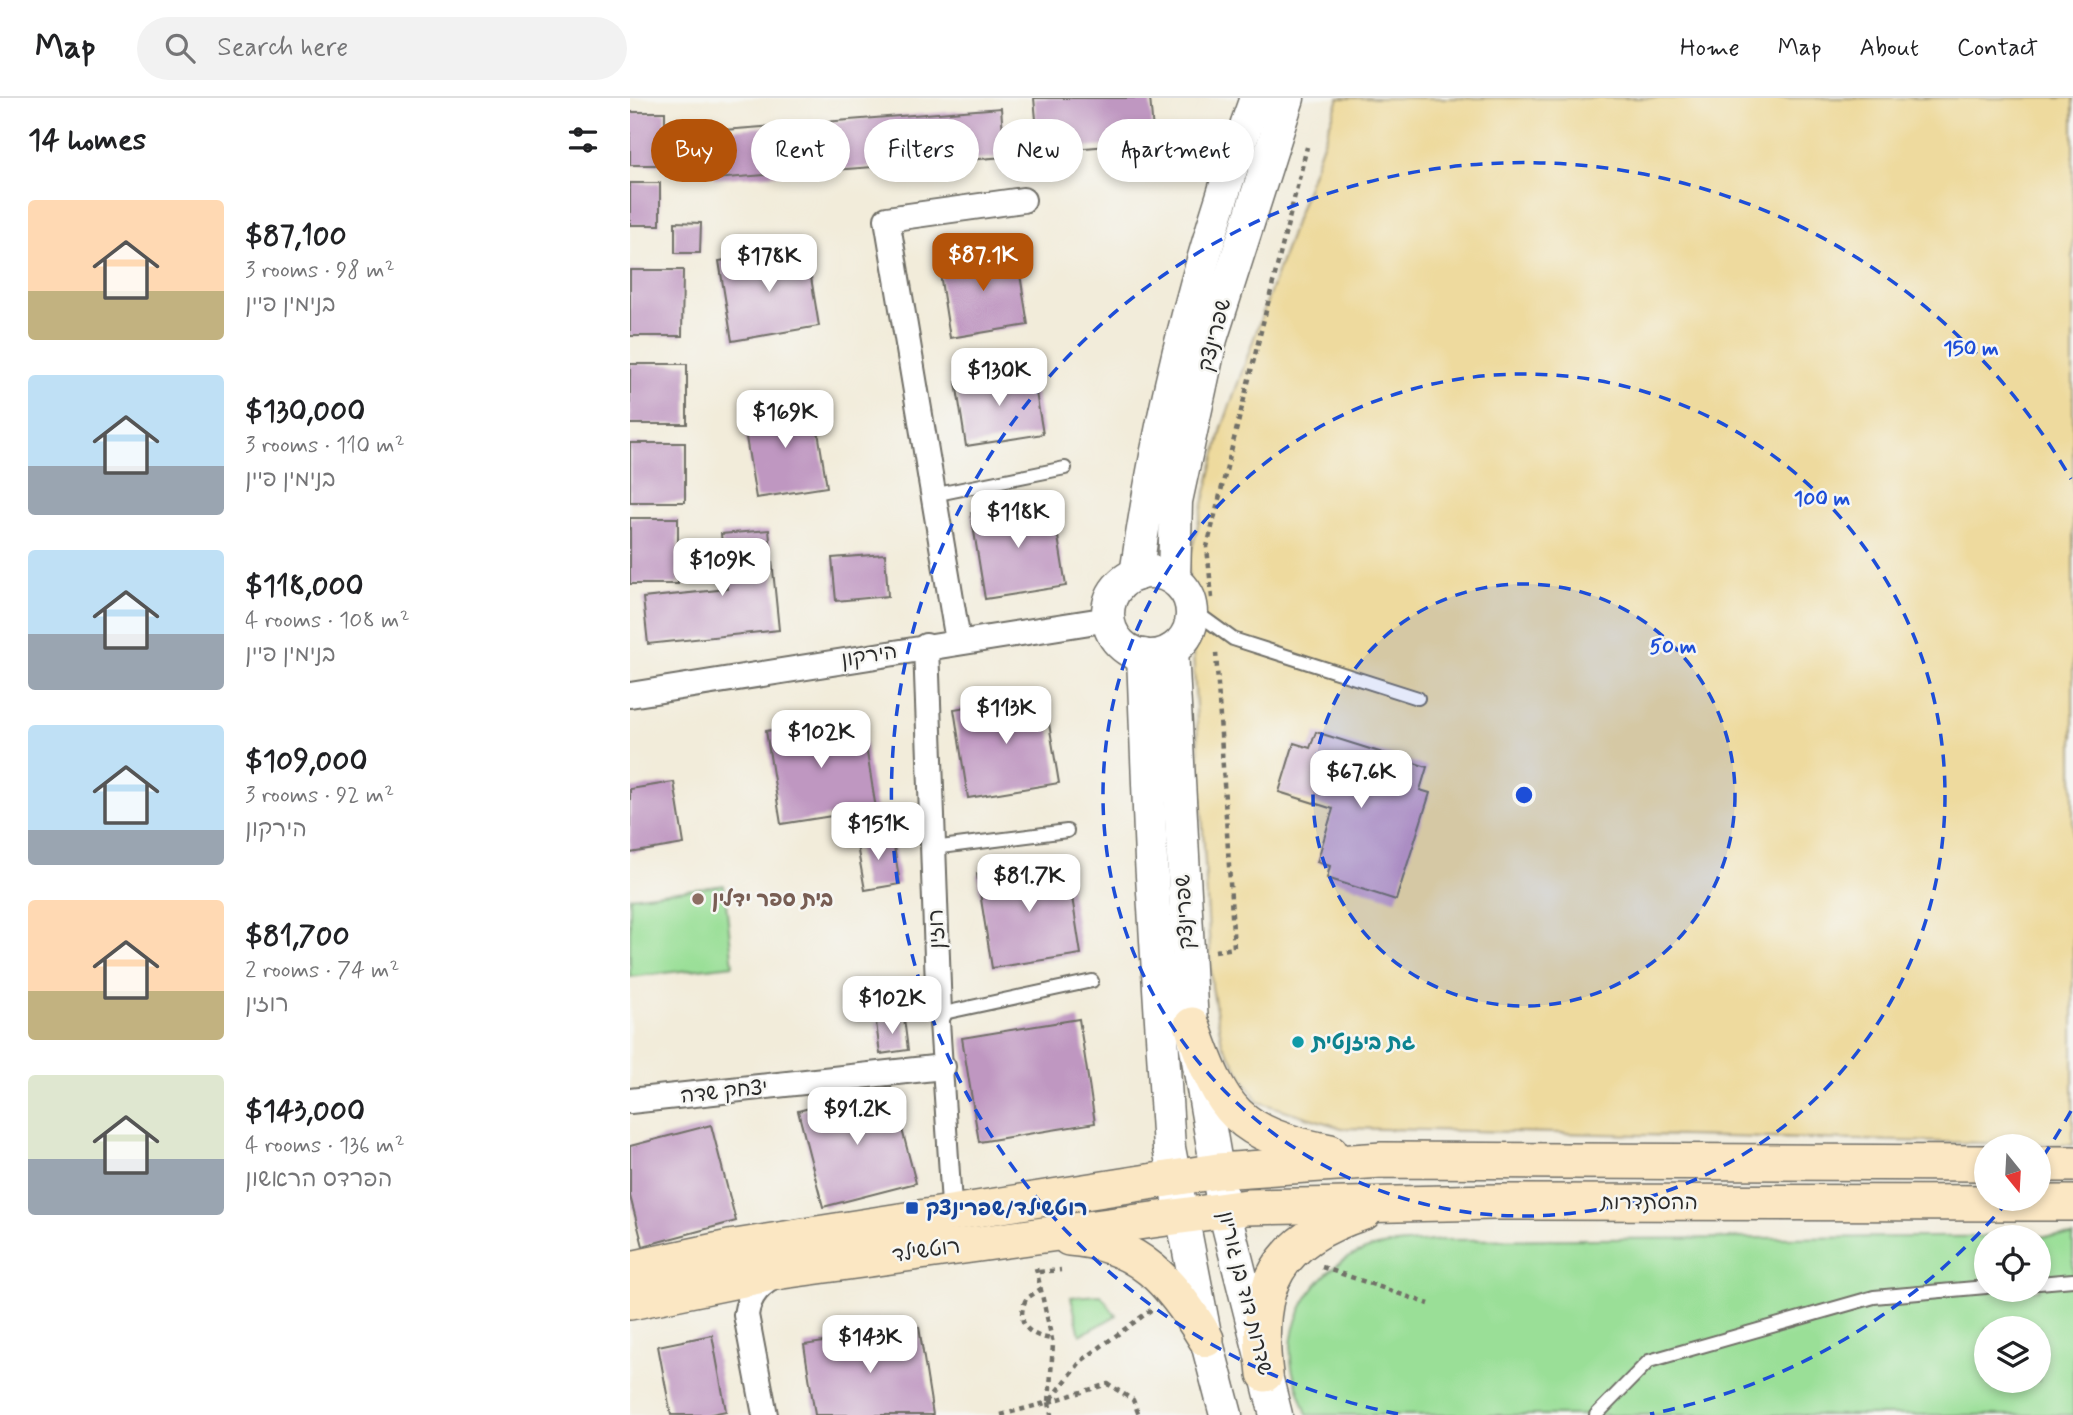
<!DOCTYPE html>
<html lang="en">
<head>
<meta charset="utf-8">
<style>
	body { margin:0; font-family:Mynerve,"Playpen Sans Hebrew",sans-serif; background:#f2f2f2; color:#202124; height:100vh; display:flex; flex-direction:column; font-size:26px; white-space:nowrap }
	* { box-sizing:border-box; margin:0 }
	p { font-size:23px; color:#757577 }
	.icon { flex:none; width:38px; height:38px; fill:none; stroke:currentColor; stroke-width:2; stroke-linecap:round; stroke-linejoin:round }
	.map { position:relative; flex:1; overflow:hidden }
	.details { display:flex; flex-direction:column; background:#fff; width:630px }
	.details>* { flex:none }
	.top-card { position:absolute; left:21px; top:21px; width:665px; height:63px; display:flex; gap:14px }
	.needle { width:46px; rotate:162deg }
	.fabs { position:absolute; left:1344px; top:1036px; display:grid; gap:14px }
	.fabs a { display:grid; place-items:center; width:77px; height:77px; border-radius:50%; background:#fff; box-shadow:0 4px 10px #0003; font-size:35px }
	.price { position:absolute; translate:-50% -60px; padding:0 16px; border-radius:14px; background:#fff; color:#222; font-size:23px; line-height:46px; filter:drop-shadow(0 2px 4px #0008) }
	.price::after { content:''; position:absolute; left:50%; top:42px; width:21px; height:16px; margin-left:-10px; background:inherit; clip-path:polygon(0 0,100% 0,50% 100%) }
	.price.current { background:#b45309; color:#fff }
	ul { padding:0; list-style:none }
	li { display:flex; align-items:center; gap:21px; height:175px; padding:0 28px }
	li span { display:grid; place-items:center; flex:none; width:196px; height:140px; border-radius:7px; color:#555 }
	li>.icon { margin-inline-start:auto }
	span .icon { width:84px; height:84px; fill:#fffc; stroke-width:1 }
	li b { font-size:30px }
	h2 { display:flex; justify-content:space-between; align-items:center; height:84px; padding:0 28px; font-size:30px }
	.tag { padding:0 24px; border-radius:32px; background:#fff; box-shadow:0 4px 10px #0003; font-size:24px; line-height:63px }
	.tag.current { background:#b45309; color:#fff }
	header { display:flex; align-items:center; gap:42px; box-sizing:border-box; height:98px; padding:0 35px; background:#fff; border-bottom:2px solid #e0e0e0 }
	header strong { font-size:33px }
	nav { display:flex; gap:38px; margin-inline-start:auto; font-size:24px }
	.search { width:490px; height:63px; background:#f2f2f2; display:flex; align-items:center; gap:18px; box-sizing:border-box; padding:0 24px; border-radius:38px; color:#757577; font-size:26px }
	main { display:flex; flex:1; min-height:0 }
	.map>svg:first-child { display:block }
</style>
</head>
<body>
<header>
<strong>Map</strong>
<div class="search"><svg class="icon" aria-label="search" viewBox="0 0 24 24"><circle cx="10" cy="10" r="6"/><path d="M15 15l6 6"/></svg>Search here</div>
<nav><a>Home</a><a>Map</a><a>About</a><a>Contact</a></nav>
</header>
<main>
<section class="details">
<h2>14 homes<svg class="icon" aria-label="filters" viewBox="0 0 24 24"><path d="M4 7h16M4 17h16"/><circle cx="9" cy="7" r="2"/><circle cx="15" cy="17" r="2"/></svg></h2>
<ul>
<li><span style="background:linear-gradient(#ffd9b3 65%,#c2b280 0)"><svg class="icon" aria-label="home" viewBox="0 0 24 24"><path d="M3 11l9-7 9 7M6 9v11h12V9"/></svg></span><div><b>$87,100</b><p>3 rooms · 98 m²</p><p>בנימין פיין</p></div></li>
<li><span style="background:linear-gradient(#bfe0f5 65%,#9aa5b1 0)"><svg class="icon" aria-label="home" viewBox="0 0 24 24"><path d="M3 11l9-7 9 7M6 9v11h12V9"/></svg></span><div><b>$130,000</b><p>3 rooms · 110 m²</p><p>בנימין פיין</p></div></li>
<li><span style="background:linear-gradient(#bfe0f5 60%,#9aa5b1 0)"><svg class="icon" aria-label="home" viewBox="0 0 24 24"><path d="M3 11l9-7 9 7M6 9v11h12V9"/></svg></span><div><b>$118,000</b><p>4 rooms · 108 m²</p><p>בנימין פיין</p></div></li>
<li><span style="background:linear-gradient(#bfe0f5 75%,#9aa5b1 0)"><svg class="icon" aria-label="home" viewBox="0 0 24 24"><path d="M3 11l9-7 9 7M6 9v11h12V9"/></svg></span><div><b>$109,000</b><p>3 rooms · 92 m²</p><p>הירקון</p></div></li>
<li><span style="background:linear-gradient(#ffd9b3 65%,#c2b280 0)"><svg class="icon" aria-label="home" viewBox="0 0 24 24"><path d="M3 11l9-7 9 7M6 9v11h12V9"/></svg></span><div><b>$81,700</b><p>2 rooms · 74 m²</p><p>רוזין</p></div></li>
<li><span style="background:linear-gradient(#dfe7d0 60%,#9aa5b1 0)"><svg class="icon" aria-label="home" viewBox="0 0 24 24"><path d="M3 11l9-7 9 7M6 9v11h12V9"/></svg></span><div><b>$143,000</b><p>4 rooms · 136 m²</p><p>הפרדס הראשון</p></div></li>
</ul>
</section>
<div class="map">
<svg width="1443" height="1317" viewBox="0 0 1443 1317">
	<rect width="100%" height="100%" fill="#f6f6f2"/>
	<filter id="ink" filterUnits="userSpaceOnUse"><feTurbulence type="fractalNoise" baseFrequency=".0143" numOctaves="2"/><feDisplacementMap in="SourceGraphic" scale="14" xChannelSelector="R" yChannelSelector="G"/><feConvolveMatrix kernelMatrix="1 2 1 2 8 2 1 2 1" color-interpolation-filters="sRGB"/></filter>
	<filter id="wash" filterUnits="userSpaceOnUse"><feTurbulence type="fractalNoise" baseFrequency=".00686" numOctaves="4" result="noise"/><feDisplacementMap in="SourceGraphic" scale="28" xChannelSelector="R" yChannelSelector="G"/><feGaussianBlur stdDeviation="1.57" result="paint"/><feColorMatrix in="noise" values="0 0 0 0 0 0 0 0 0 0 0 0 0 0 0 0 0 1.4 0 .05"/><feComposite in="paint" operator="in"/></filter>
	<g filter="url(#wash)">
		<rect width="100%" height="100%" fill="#f2ecda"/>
		<!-- green -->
		<g fill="#9adf97" stroke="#628561" stroke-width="2" fill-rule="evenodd">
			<path d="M94,787L103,867L0,879V799Z"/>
			<path d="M1443,1138V1317H677C673,1302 665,1286 662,1270C653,1218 692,1163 742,1150C764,1144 790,1145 813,1142ZM1356,1139H1409V1192H1356ZM1356,1230H1409V1283H1356Z"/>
			<path d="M471,1197L486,1218L450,1237L441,1199Z"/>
		</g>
		<!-- sand -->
		<path fill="#eeda9e" stroke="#8c8264" stroke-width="2" d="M709,0H1443V1047L712,1030L628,1004L592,945L582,889L558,467L592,330Z"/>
		<g id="blocks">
			<!-- building -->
			<g fill="#bf97c1">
				<path d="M404,0H520L524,44L409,54Z"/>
				<path d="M371,10L375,59L84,81L81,33Z"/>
				<rect x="0" y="14" width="35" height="53"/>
				<rect x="0" y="85" width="30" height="42"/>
				<path d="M45,124L71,125L70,155H45Z"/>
				<path d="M176,149L189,228L102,243L89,163Z"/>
				<path d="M386,151L398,227L320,240L308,163Z"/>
				<path d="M0,172H53L52,238H0Z"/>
				<rect x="0" y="266" width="57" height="60"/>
				<path d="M402,271L413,336L336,348L326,284Z"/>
				<path d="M183,303L197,389L126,400L112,315Z"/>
				<rect x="0" y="345" width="55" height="59"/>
				<path d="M422,402L436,488L355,501L341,415Z"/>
				<rect x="0" y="420" width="48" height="66"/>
				<path d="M139,432L149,532L18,546L13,500L97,491L91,436Z"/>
				<path d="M255,456L258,498L206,503L202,460Z"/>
				<path d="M414,596L429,685L338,700L324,611Z"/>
				<path d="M231,617L246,711L151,726L136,633Z"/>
				<path d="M686,634L797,669L790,692L800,695L766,802L697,780L700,768L687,764L703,711L649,694L664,645L680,650Z"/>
				<path d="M44,684L54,746L0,755V691Z"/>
				<path d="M262,736L270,786L235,792L226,742Z"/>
				<path d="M436,761L451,856L362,870L347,776Z"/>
				<path d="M274,920L278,952L250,956L246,924Z"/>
				<path d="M449,921L465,1025L349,1044L332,940Z"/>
				<path d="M261,989L286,1085L193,1109L168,1013Z"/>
				<path d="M81,1027L106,1123L13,1148L0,1098V1048Z"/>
				<path d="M289,1229L303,1317H185L174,1247Z"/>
				<path d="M82,1237L96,1313L77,1317H41L28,1248Z"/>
			</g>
		</g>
	</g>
	<g filter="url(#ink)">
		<use href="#blocks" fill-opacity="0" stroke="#716f68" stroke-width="2"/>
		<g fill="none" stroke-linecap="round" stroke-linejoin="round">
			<!-- service casing -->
			<g stroke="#716f68" stroke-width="16">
				<g id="service">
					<path d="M303,397L435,370"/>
					<path d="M563,512L603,541L788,600"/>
					<path d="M303,750L437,733"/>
					<path d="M309,916L462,883"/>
					<path d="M1409,1185L1443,1182"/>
					<path d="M966,1317L1019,1263L1244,1199L1356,1189"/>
				</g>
			</g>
			<!-- pedestrian casing -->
			<g stroke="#716f68" stroke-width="23">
				<path id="pedestrian" d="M309,916L322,1114"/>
			</g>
			<!-- minor casing -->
			<g stroke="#716f68" stroke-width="28">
				<g id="minor">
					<path d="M328,543L257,121L393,102"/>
					<path d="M296,548L309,916"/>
					<path d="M0,597L479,521"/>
					<path d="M0,1003L313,969"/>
					<path d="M135,1317L116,1217C119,1196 130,1186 148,1176"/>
				</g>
			</g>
			<!-- tertiary casing -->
			<g stroke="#716f68" stroke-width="35">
				<g id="tertiary">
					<circle cx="520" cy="516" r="42"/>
					<path d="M506,477C529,314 569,155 626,0"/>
					<path d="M544,481L546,403L581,241L658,0"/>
					<path d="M542,552L562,927L594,1112L646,1317"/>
					<path d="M513,557L521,762L539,1050L576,1241L596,1317"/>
				</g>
			</g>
			<!-- secondary casing -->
			<g stroke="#716f68" stroke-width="38">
				<g id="secondary">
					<path d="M562,927C592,1014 607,1036 700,1054"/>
					<path d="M1409,1066H1443"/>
					<path d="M439,1140C509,1145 542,1185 576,1241"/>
					<path d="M0,1171L99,1150L588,1073L752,1062L1356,1065"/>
					<path d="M0,1204L152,1173L617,1109L866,1104L1443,1105"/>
					<path d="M635,1276C624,1186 646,1143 734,1114"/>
				</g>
			</g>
			<!-- path -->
			<g stroke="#716f68" stroke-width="4.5" stroke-dasharray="5 5" stroke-linecap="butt">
				<path d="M582,500L577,449L677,49"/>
				<path d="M585,853L604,850L586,554"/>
				<path d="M692,1169L799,1206"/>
				<path d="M406,1170L423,1246L419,1304L451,1263L521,1212"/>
				<path d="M409,1174L431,1172"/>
				<path d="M412,1190L396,1201C385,1225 398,1238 422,1241"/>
				<path d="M419,1304L478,1286L503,1302L509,1317"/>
				<path d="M371,1317L419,1304L421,1317"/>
			</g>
			<!-- service -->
			<use href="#service" stroke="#fff" stroke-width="12"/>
			<!-- pedestrian -->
			<use href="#pedestrian" stroke="#fff" stroke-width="19"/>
			<!-- minor -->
			<use href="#minor" stroke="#fff" stroke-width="24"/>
			<!-- tertiary -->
			<use href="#tertiary" stroke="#fff" stroke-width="32"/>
			<!-- secondary -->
			<use href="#secondary" stroke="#fbe7c3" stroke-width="35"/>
		</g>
	</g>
	<!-- distance rings -->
	<circle cx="894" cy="697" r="211" fill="#1d4ed8" fill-opacity=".12"/>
	<g fill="none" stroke="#1d4ed8" stroke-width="3.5" stroke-dasharray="12 9">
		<circle cx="894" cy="697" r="211"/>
		<circle cx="894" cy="697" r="421"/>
		<path d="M1441 1013A632 632 0 0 1 1412 1060M1378 1103A632 632 0 0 1 1020 1316M768 1316A632 632 0 1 1 1441 381"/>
	</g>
	<!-- markers -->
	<circle fill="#8d6e63" stroke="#f6f6f2" stroke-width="2.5" cx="68" cy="801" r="7"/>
	<circle fill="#0f9aa8" stroke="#f6f6f2" stroke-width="2.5" cx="668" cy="944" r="7"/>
	<rect fill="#1a4fb4" stroke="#f6f6f2" stroke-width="2.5" x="275" y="1103" width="14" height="14" rx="3.5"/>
	<g text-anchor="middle" stroke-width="5" stroke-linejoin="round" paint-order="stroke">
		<!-- street labels -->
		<g font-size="21" fill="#2b2b2b" stroke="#f6f6f2">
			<text transform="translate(584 237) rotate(-75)" y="7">שפרינצק</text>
			<text transform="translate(239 557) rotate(-9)" y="7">הירקון</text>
			<text transform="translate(554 814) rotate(-93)" y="7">שפרינצק</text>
			<text transform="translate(306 831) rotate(-92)" y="7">רוזין</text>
			<text transform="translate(94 993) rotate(-6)" y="7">יצחק שדה</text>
			<text x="1019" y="1111">ההסתדרות</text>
			<text transform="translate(296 1152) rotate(-8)" y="7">רוטשילד</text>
			<text transform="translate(616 1195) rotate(76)" y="7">שדרות דוד בן גוריון</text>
		</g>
		<!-- education labels -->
		<g font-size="21" font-weight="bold" fill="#785e54" stroke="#f6f6f2" text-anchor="start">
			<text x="82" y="808">בית ספר ידלין</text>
		</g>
		<!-- culture labels -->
		<g font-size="21" font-weight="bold" fill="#0d838f" stroke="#f6f6f2" text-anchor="start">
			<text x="682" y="951">גת ביזנטית</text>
		</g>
		<!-- transit labels -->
		<g font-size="21" font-weight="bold" fill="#164399" stroke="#f6f6f2" text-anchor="start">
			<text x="296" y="1117">רוטשילד/שפרינצק</text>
		</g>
	</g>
	<circle cx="894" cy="697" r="10" fill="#1d4ed8" stroke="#f6f6f2" stroke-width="3.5"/>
	<g font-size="21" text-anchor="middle" font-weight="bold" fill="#1d4ed8" stroke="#f6f6f2" stroke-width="5" stroke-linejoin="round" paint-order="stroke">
		<text x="1341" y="257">150 m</text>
		<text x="1192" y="407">100 m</text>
		<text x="1043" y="555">50 m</text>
	</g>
</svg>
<div class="fabs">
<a><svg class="needle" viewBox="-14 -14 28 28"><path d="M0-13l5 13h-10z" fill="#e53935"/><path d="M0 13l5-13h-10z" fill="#757577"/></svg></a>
<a><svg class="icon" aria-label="locate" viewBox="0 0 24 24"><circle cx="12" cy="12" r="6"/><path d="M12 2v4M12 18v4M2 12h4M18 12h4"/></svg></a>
<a><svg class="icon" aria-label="layers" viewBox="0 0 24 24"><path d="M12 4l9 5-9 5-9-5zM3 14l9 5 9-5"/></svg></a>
</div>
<b class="price current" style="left:353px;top:195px">$87.1K</b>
<b class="price" style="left:139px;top:196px">$178K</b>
<b class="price" style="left:369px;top:310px">$130K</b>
<b class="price" style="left:155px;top:352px">$169K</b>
<b class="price" style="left:388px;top:452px">$118K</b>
<b class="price" style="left:92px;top:500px">$109K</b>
<b class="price" style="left:376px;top:648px">$113K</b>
<b class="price" style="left:191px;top:672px">$102K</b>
<b class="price" style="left:731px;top:712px">$67.6K</b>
<b class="price" style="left:248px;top:764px">$151K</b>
<b class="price" style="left:399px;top:816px">$81.7K</b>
<b class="price" style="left:262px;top:938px">$102K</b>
<b class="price" style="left:227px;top:1049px">$91.2K</b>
<b class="price" style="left:240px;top:1277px">$143K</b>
<div class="top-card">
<a class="tag current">Buy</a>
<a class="tag">Rent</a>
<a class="tag">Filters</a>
<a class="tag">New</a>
<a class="tag">Apartment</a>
</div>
</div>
</main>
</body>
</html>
